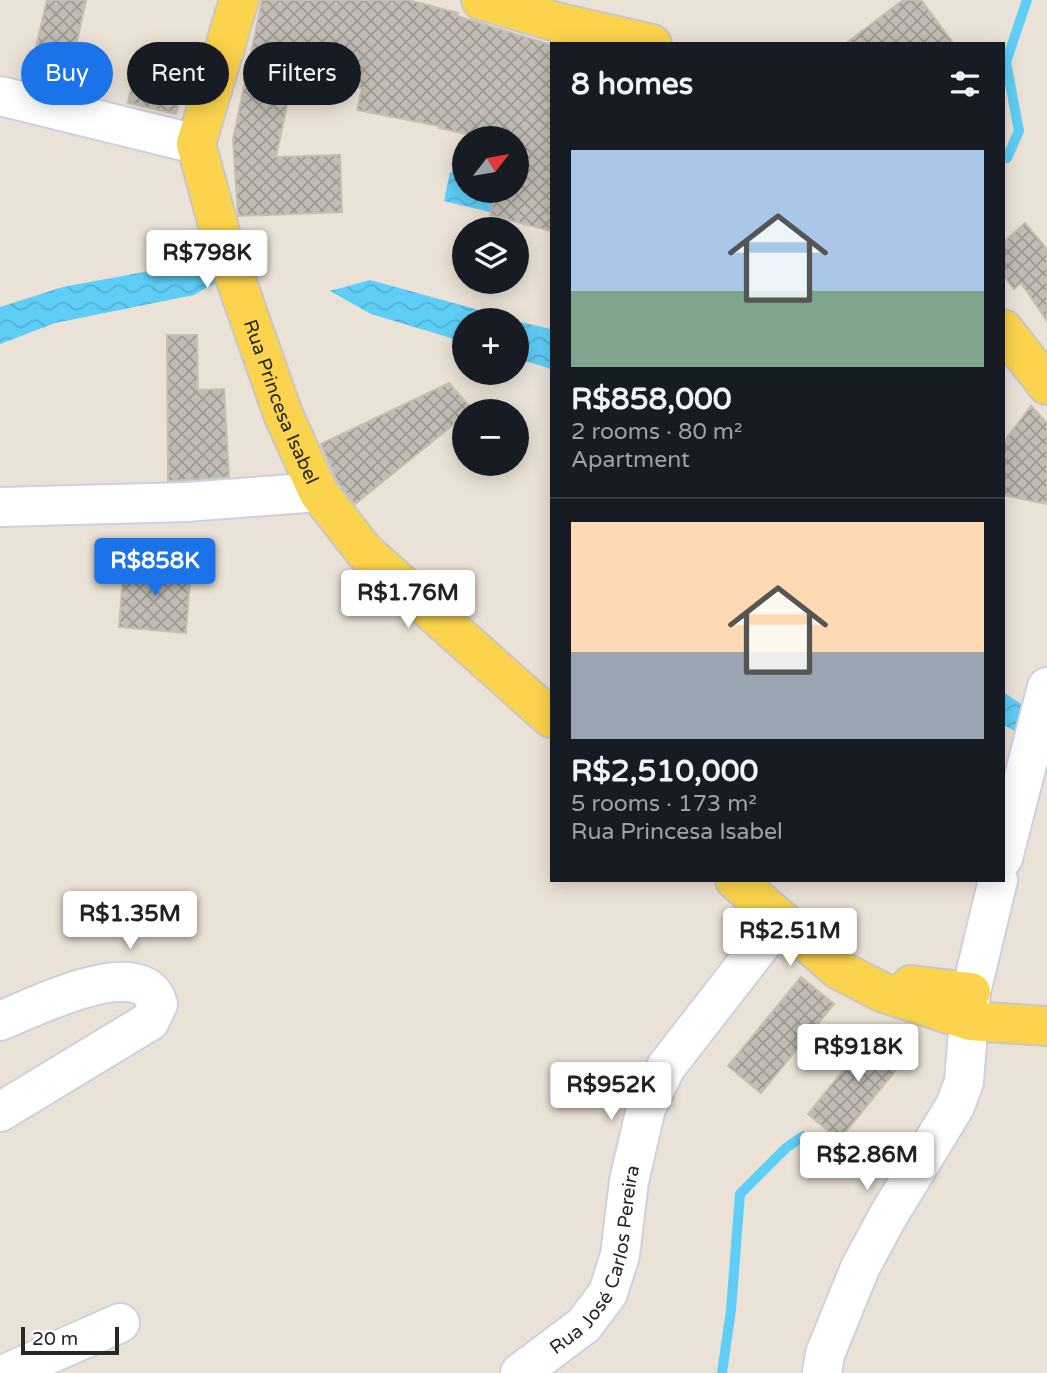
<!DOCTYPE html>
<html lang="en">
<head>
<meta charset="utf-8">
<style>
	body { margin:0; font-family:"Varela Round",sans-serif; background:#242831; color:#f1f3f6; height:100vh; display:flex; flex-direction:column; font-size:26px; white-space:nowrap }
	* { box-sizing:border-box; margin:0 }
	p { font-size:23px; color:#9ea1a6 }
	.icon { flex:none; width:38px; height:38px; fill:none; stroke:currentColor; stroke-width:2; stroke-linecap:round; stroke-linejoin:round }
	.map { position:relative; flex:1; overflow:hidden }
	.side { position:absolute; left:550px; top:42px; width:455px; height:840px; display:flex; flex-direction:column; background:#171b24; border-radius:0px; box-shadow:0 4px 18px #0003 }
	.side>* { flex:none }
	.guide { position:absolute; left:21px; top:42px; width:424px; height:63px; display:flex; gap:14px }
	.needle { width:46px; rotate:59deg }
	.tools { position:absolute; left:452px; top:126px; display:grid; gap:14px }
	.tools a { display:grid; place-items:center; width:77px; height:77px; border-radius:50%; background:#171b24; box-shadow:0 4px 18px #0003; font-size:35px }
	.scale { position:absolute; left:21px; bottom:18px; width:98px; box-sizing:border-box; padding-left:7px; border:4px solid #272727; border-top:0; font-size:19px; line-height:24px; white-space:nowrap; color:#272727; -webkit-text-stroke:5px #fff; paint-order:stroke }
	.price { position:absolute; translate:-50% -60px; padding:0 16px; border-radius:7px; background:#fff; color:#222; font-size:23px; line-height:46px; filter:drop-shadow(0 2px 4px #0008) }
	.price::after { content:''; position:absolute; left:50%; top:42px; width:21px; height:16px; margin-left:-10px; background:inherit; clip-path:polygon(0 0,100% 0,50% 100%) }
	.price.current { background:#1a73e8; color:#fff }
	ul { padding:0; list-style:none }
	li { display:grid; align-content:center; gap:14px; height:371px; padding:0 21px }
	li+li { border-top:2px solid #363941 }
	li span { display:grid; place-items:center; height:217px; border-radius:0px; color:#555 }
	li>.icon { margin-inline-start:auto }
	span .icon { width:126px; height:126px; fill:#fffc; stroke-width:1 }
	li b { font-size:30px }
	h2 { display:flex; justify-content:space-between; align-items:center; height:84px; padding:0 21px; font-size:30px }
	.pill { padding:0 24px; border-radius:32px; background:#171b24; box-shadow:0 4px 18px #0003; font-size:24px; line-height:63px }
	.pill.current { background:#1a73e8; color:#fff }
	.map>svg:first-child { display:block }
</style>
</head>
<body>
<div class="map">
<svg width="1047" height="1373" viewBox="0 0 1047 1373">
	<defs>
		<pattern id="water-waves" width="16" height="10" patternUnits="userSpaceOnUse" patternTransform="scale(1.75)"><rect width="16" height="10" fill="#5fcef7"/><path d="M0 5q4-4 8 0t8 0" fill="none" stroke="#53b1d4"/></pattern>
		<pattern id="building-cross-hatch" width="8" height="8" patternUnits="userSpaceOnUse" patternTransform="scale(1.75)"><rect width="8" height="8" fill="#c2bcb4"/><path d="M0 0l8 8M0 8l8-8" fill="none" stroke="#9e9992"/></pattern>
	</defs>
	<rect width="100%" height="100%" fill="#ebe2d7"/>
	<!-- water -->
	<g fill="url(#water-waves)">
		<path d="M450,172L464,175V191H512L506,216L444,201Z"/>
		<path d="M165,268L191,269L225,277L194,295L55,323L0,344V307L63,287Z"/>
		<path d="M370,280L515,320H464V342L371,314L330,291Z"/>
		<path d="M516,321L551,329V369L516,358Z"/>
		<path d="M1003,692L1047,721V747L1003,725Z"/>
	</g>
	<g fill="none" stroke-linecap="round" stroke-linejoin="round">
		<!-- stream -->
		<g stroke="#5fcef7" stroke-width="10">
			<path d="M1007,158L1019,131L1006,62L1027,0"/>
			<path d="M722,1373L731,1310L740,1194L786,1148L803,1136"/>
		</g>
	</g>
	<!-- building -->
	<g fill="url(#building-cross-hatch)" stroke="#c6bfb1" stroke-width="2">
		<path d="M47,0H86L74,55L36,46Z"/>
		<path d="M262,0H408L458,13L457,16L551,45V231L490,215L496,191H516V138H484L439,128V126L357,110L362,88L293,77L276,157L340,155L342,212L238,216L233,139Z"/>
		<path d="M903,0H921L954,44H845Z"/>
		<path d="M136,64L185,75L176,114L128,103Z"/>
		<path d="M1025,223L1047,249V321L1021,283L1014,289L1003,275V243Z"/>
		<path d="M167,335H197L198,390L224,389L229,477L168,481Z"/>
		<path d="M449,383L472,409L464,411V416L355,504L337,481L321,444Z"/>
		<path d="M1031,406L1047,423V504L1003,495V443Z"/>
		<path d="M124,562L191,568L186,633L119,627Z"/>
		<path d="M801,977L834,1004L761,1093L728,1066Z"/>
		<path d="M873,1033H883L909,1054L839,1140L808,1114Z"/>
	</g>
	<g fill="none" stroke-linecap="round" stroke-linejoin="round">
		<!-- minor casing -->
		<g stroke="#ccd0e2" stroke-width="42">
			<g id="minor">
				<path d="M0,96L196,144"/>
				<path d="M0,507L186,502L318,492"/>
				<path d="M1003,858L1047,687"/>
				<path d="M0,1021C33,1008 143,951 158,1004L150,1021L0,1112"/>
				<path d="M7,1373L120,1323"/>
				<path id="s1" d="M520,1373L584,1325L608,1293L620,1255L629,1181L646,1108L666,1067L780,920"/>
				<path d="M822,1373L825,1354L860,1268L888,1216L955,1106L964,1082L971,992L998,880"/>
			</g>
		</g>
		<!-- major casing -->
		<g stroke="#c7c7c7" stroke-width="42">
			<g id="major">
				<path id="s2" d="M239,0L196,144L223,243L283,414L318,492L364,551L551,718"/>
				<path d="M481,0L560,23L652,44"/>
				<path d="M1003,329L1047,385"/>
				<path d="M735,880L839,970L884,993L970,1021L1047,1026"/>
				<path d="M911,985L971,992"/>
			</g>
		</g>
		<!-- minor -->
		<use href="#minor" stroke="#fff" stroke-width="38"/>
		<!-- major -->
		<use href="#major" stroke="#fbd34c" stroke-width="38"/>
	</g>
	<g text-anchor="middle" stroke-width="6" stroke-linejoin="round" paint-order="stroke">
		<!-- street labels -->
		<g font-size="19" fill="#272727" stroke="#fff">
			<text dy="7" stroke="none"><textPath href="#s2" startOffset="422">Rua Princesa Isabel</textPath></text>
			<text dy="7" stroke="none"><textPath href="#s1" startOffset="145">Rua José Carlos Pereira</textPath></text>
		</g>
	</g>
</svg>
<div class="tools">
<a><svg class="needle" viewBox="-14 -14 28 28"><path d="M0-13l5 13h-10z" fill="#e53935"/><path d="M0 13l5-13h-10z" fill="#9ea1a6"/></svg></a>
<a><svg class="icon" aria-label="layers" viewBox="0 0 24 24"><path d="M12 4l9 5-9 5-9-5zM3 14l9 5 9-5"/></svg></a>
<a>+</a>
<a>−</a>
</div>
<div class="scale">20 m</div>
<b class="price" style="left:207px;top:290px">R$798K</b>
<b class="price current" style="left:155px;top:598px">R$858K</b>
<b class="price" style="left:408px;top:630px">R$1.76M</b>
<b class="price" style="left:130px;top:951px">R$1.35M</b>
<b class="price" style="left:790px;top:968px">R$2.51M</b>
<b class="price" style="left:858px;top:1084px">R$918K</b>
<b class="price" style="left:611px;top:1122px">R$952K</b>
<b class="price" style="left:867px;top:1192px">R$2.86M</b>
<div class="guide">
<a class="pill current">Buy</a>
<a class="pill">Rent</a>
<a class="pill">Filters</a>
</div>
<section class="side">
<h2>8 homes<svg class="icon" aria-label="filters" viewBox="0 0 24 24"><path d="M4 7h16M4 17h16"/><circle cx="9" cy="7" r="2"/><circle cx="15" cy="17" r="2"/></svg></h2>
<ul>
<li><span style="background:linear-gradient(#a9c7e8 65%,#7fa58c 0)"><svg class="icon" aria-label="home" viewBox="0 0 24 24"><path d="M3 11l9-7 9 7M6 9v11h12V9"/></svg></span><div><b>R$858,000</b><p>2 rooms · 80 m²</p><p>Apartment</p></div></li>
<li><span style="background:linear-gradient(#ffd9b3 60%,#9aa5b1 0)"><svg class="icon" aria-label="home" viewBox="0 0 24 24"><path d="M3 11l9-7 9 7M6 9v11h12V9"/></svg></span><div><b>R$2,510,000</b><p>5 rooms · 173 m²</p><p>Rua Princesa Isabel</p></div></li>
</ul>
</section>
</div>
</body>
</html>
